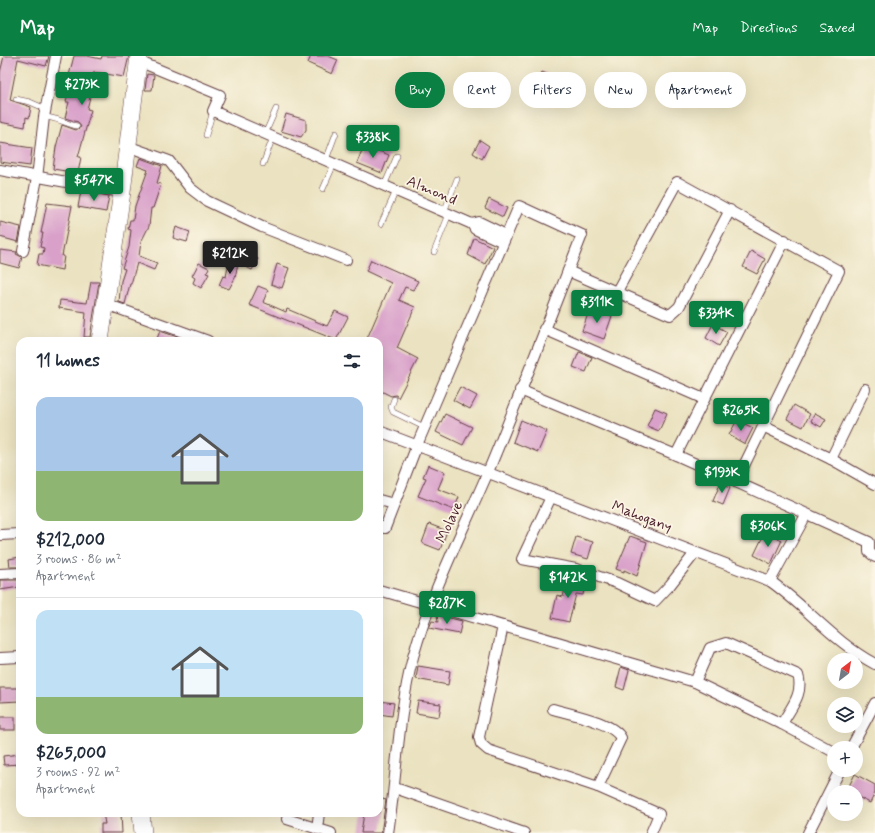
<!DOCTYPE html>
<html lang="en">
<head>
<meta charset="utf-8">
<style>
	body { margin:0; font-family:Mynerve,sans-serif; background:#f2f2f3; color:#1f2937; height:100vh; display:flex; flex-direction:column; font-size:15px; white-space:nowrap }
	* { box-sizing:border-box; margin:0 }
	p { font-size:13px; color:#747a83 }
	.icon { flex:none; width:22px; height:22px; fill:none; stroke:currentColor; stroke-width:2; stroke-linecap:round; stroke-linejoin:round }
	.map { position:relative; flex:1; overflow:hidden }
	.details { position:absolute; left:16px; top:281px; width:367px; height:480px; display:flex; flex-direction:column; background:#fff; border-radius:12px; box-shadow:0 4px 16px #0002 }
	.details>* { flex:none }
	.guide { position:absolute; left:395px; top:16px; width:380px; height:36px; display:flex; gap:8px }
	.needle { width:26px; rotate:31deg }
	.tools { position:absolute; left:827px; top:597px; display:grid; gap:8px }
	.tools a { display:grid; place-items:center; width:36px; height:36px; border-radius:50%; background:#fff; box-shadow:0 4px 16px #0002; font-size:20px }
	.price { position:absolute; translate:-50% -34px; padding:0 9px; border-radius:4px; background:#0b8043; color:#fff; font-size:13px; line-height:26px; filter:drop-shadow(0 1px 2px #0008) }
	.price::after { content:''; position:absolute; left:50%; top:24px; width:12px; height:9px; margin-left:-6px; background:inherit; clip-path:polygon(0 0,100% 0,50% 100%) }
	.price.selected { background:#222; color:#fff }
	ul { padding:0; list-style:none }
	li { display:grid; align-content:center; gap:8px; height:212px; padding:0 20px }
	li+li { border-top:1px solid #e0e1e3 }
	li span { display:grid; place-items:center; height:124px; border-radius:12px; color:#555 }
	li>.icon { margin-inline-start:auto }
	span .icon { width:72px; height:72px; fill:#fffc; stroke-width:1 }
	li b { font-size:17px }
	h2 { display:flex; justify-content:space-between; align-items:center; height:48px; padding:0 20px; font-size:17px }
	.tag { padding:0 14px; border-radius:18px; background:#fff; box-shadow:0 4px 16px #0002; font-size:14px; line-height:36px }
	.tag.selected { background:#0b8043; color:#fff }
	header { display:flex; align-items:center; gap:24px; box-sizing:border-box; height:56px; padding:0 20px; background:#0b8043; color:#fff }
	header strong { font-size:19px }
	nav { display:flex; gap:22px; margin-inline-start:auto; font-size:14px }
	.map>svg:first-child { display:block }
</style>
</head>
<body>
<header>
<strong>Map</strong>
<nav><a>Map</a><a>Directions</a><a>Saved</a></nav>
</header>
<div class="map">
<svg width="875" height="777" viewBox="0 0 875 777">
	<rect width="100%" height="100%" fill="#fcf5e5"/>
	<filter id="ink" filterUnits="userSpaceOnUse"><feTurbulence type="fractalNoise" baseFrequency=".025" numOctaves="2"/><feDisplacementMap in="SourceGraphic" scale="8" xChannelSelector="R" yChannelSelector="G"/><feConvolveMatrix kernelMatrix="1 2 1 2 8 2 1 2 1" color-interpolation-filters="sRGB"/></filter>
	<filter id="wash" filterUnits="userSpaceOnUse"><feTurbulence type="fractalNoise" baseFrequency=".012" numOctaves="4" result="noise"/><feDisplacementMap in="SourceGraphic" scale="16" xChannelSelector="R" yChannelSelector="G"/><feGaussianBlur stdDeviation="0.9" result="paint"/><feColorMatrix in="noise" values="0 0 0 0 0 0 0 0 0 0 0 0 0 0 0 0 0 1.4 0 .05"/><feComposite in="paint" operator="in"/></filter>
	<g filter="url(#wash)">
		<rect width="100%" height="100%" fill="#eae2c0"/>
		<g id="blocks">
			<!-- building -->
			<g fill="#d9a1ca">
				<path d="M4,0H49L46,10L18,3L10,44L31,51L29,62L26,61L25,71L0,66V17Z"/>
				<path d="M74,0H87L101,3L102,0H129L124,21L94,16L89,36L91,37L87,53L91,54L78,101H81L78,117L53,113L56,91L62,69L76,74L81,71L78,66L65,62L69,46H66L70,28L67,27Z"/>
				<path d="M311,0H328L338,4L332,18L308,7Z"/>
				<path d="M542,16L553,21L546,36L535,31Z"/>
				<path d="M147,18L154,19L152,34H145Z"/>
				<path d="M286,58L306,64V74L301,81L281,75Z"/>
				<path d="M480,84L489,90L482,103L473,97Z"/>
				<path d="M0,87L32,92L30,110L0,106Z"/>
				<path d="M364,89L389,99L382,117L357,107Z"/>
				<path d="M140,102L162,110L157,127L161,128L153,152H151L149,170L141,186L139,200L157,207L154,214L137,207L131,228H130L125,248L119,246L121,225L125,213L122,212L129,191L131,174L128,173L130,164H133L135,150L148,114L137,110Z"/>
				<path d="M81,135L109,140L106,156L78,151Z"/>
				<path d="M489,143L507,152L503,161L485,152Z"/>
				<path d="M47,147L72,150L62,200H64L62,214L37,209L39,198H43L44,192L40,191L43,177H41Z"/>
				<path d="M0,166L21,171L18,186L0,181Z"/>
				<path d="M176,171L190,176L187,186L173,182Z"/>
				<path d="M474,182L493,191L485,208L468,199Z"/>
				<path d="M0,194L17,196L16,198L22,201L19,212L0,207Z"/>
				<path d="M751,195L765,203L757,218L743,211Z"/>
				<path d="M243,196L258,203L252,214L238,207Z"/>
				<path d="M371,204L418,225L413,234L405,231L399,244L415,251L397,292L418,303L398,342L396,339L391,340L379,334V285H366L391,227L366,215Z"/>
				<path d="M229,205L238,207L235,222L229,233L219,229L223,220L226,221Z"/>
				<path d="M199,207L209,212L206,217L209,218L201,232L193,227L195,222L192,220Z"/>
				<path d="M277,208L289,212L282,232L271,228Z"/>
				<path d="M91,226H99L90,281H84L86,256L59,252L60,244L87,247Z"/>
				<path d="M258,230L268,234L263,246L286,256L287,253L327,270L335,255L348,261L336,284L249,249Z"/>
				<path d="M590,252L612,260L604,283L582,275Z"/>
				<path d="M713,268L727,276L719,290L706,282Z"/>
				<path d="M160,275L189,285H156Z"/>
				<path d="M579,296L592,301L586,316L573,311Z"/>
				<path d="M460,331L477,340L470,353L453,344Z"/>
				<path d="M794,349L810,358L803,371L787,363Z"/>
				<path d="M655,352L667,357L659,375L647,370Z"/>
				<path d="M815,357L826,363L821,371L811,365Z"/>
				<path d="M445,358L472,371L463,389L436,376Z"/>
				<path d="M521,364L547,375L538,396L513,386Z"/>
				<path d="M737,364L753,372L745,388L729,379Z"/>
				<path d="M428,409L445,416L438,433L459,441L454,454L418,440L426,422L423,421Z"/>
				<path d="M720,428L730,432L723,449L713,445Z"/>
				<path d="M429,468L447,475L440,494L422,487Z"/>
				<path d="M765,476L782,484L771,508L754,499Z"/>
				<path d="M630,480L647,486L637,520L624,514V516L616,513Z"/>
				<path d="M576,481L593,486L588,503L571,498Z"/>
				<path d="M20,501V511H10L9,503Z"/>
				<path d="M568,520L586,524L583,539L576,538L569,566L552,562L557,539L563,541Z"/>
				<path d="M0,524H20V531L0,534Z"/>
				<path d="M437,559L462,565L459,578L429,572L432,565L438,566Z"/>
				<path d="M418,610L450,615L448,629L416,623Z"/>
				<path d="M621,611L629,614L624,634L616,631Z"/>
				<path d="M0,632H20V645L0,646Z"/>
				<path d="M379,645L394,647L392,660L379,658Z"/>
				<path d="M418,645L441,648L439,661L416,657Z"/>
				<rect x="0" y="661" width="15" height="13"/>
				<path d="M20,698V708L4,709L3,700Z"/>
				<path d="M855,718L875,729V737L870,747L856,740V736H846Z"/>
				<path d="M379,742L386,744L381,777H361L364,757H379Z"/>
				<path d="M103,757H121L122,777H101V768H105Z"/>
			</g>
		</g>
	</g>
	<g filter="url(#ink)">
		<use href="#blocks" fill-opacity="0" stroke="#623c41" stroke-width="1"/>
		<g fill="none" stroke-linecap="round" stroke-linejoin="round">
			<!-- service casing -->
			<g stroke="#623c41" stroke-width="6">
				<g id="service">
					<path d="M16,43L30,46L46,53"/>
					<path d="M44,61C56,61 66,68 77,70"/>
					<path d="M265,78L276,53"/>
					<path d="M206,79L213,55"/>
					<path d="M326,104L336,77"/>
					<path d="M263,108L273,81"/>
					<path d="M384,130L397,100"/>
					<path d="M323,133L334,108"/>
					<path d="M444,156L457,123"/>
					<path d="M381,168L396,135"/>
					<path d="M434,196L449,158"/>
					<path d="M394,343L391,351L393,356L424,371"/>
				</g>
			</g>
			<!-- minor casing -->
			<g stroke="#623c41" stroke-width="12">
				<g id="minor">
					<path d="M138,5L220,39L213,55L472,168L479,166L506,179"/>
					<path d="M127,90L169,105L190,132L207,145L262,171L346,204"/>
					<path d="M0,114L122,136"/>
					<path d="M472,168L475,173L503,186"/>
					<path d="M23,195L37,122L44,61L56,0"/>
					<path d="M568,215L670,259L679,251L730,154"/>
					<path d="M617,235L677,126L839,215L736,426"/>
					<path d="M106,248L208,285"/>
					<path d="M544,273L704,343"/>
					<path d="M520,334L676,399L869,486V496L875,501"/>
					<path d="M765,371L831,403L875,428"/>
					<path d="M379,375L770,525C806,550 835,587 875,608"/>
					<path d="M676,399L785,184"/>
					<path d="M831,403L865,333"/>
					<path d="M551,441L522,503L576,513L617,527L655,545L670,529L695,497"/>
					<path d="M379,444L394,448"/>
					<path d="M379,471L385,472L417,389L519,150L582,179C551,258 521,337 488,416C462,477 431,536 413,601C398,658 397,718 388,777"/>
					<path d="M0,479L20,478"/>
					<path d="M0,518L20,517"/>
					<path d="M770,525L806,459"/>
					<path d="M379,534L695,626L782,668L834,696"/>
					<path d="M503,570L479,681L481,688L488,694L598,731L659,758L651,777"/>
					<path d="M0,602L20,601"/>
					<path d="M695,626L710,592L726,587L798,619C804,638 791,651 782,668"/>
					<path d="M553,653C570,658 613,666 621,682L598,731"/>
					<path d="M851,692L875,647"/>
					<path d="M395,732L524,777"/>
					<path d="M287,763L331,777"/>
					<path d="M317,773L319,757"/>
					<path d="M808,777L840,714"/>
				</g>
			</g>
			<!-- primary casing -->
			<g stroke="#623c41" stroke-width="18">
				<g id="primary">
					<path d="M100,285L122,136L139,0"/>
					<path d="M141,757L143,777"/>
				</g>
			</g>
			<!-- service -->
			<use href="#service" stroke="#fff" stroke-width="5"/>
			<!-- minor -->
			<use href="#minor" stroke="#fff" stroke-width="10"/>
			<!-- primary -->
			<use href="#primary" stroke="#fff" stroke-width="17"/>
		</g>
	</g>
	<g text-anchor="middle" stroke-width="3.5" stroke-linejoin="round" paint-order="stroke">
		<!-- street labels -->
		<g font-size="15" fill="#4a1f2b" stroke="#fcf5e5">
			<text transform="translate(432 134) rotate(23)" y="5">Almond</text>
			<text transform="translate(642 460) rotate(21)" y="5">Mahogany</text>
			<text transform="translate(449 466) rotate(-65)" y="5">Molave</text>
		</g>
	</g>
</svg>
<div class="tools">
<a><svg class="needle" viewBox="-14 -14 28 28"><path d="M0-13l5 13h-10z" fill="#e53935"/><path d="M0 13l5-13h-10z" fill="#747a83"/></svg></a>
<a><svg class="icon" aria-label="layers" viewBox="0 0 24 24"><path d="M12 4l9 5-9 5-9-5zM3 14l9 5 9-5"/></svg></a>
<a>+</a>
<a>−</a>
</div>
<b class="price" style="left:82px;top:50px">$273K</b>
<b class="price" style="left:373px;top:103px">$338K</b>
<b class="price" style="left:94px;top:146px">$547K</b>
<b class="price selected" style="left:230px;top:219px">$212K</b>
<b class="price" style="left:597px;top:268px">$311K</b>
<b class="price" style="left:716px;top:279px">$334K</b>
<b class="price" style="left:741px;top:376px">$265K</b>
<b class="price" style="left:722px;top:438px">$193K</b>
<b class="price" style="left:768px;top:492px">$306K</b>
<b class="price" style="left:568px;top:543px">$142K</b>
<b class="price" style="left:447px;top:569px">$287K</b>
<div class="guide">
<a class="tag selected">Buy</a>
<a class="tag">Rent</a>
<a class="tag">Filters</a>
<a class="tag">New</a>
<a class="tag">Apartment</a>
</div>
<section class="details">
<h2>11 homes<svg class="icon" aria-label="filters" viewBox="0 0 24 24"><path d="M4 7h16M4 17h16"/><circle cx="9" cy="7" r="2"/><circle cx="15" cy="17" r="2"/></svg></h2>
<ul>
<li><span style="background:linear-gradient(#a9c7e8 60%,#8fb573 0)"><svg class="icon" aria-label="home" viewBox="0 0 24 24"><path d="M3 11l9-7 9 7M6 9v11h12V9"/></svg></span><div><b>$212,000</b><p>3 rooms · 86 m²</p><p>Apartment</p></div></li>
<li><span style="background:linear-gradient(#bfe0f5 70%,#8fb573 0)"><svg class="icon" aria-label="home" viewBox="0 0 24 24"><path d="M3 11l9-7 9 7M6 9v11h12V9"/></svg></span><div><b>$265,000</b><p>3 rooms · 92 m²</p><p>Apartment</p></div></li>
</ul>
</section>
</div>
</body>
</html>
